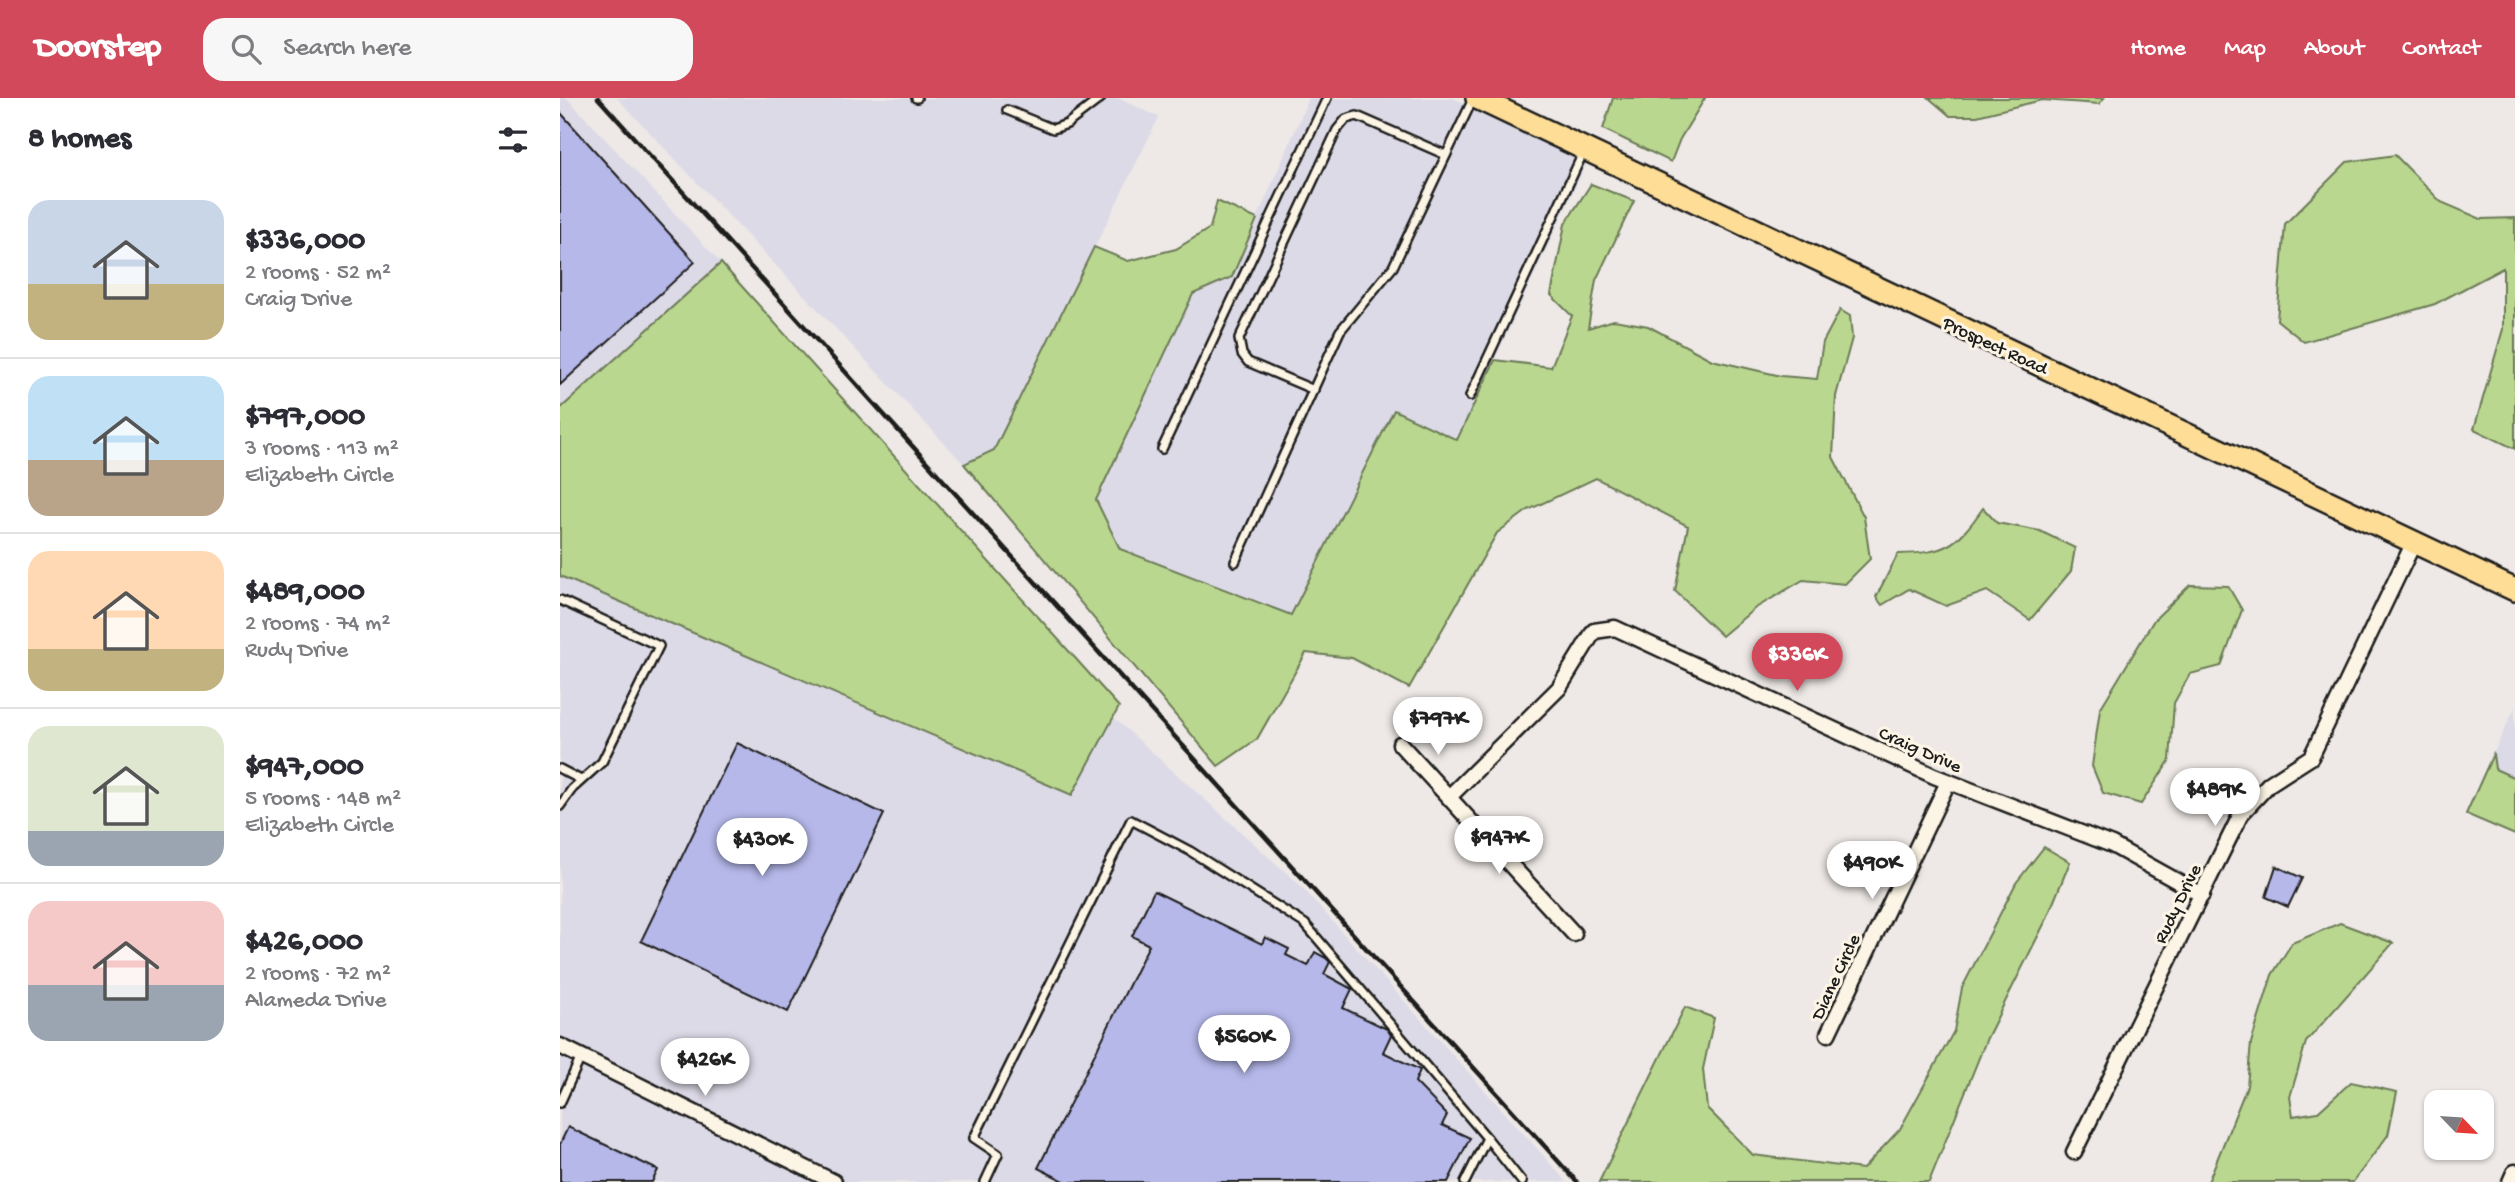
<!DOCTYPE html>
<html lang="en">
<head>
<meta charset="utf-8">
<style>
	body { margin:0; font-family:"Gochi Hand",sans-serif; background:#f7f7f7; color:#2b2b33; height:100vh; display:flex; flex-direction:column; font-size:26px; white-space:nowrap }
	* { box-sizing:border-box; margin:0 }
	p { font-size:23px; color:#7c7c81 }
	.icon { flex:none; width:38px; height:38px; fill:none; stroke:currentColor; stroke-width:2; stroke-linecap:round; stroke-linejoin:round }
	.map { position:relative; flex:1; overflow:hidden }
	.drawer { display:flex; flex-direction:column; background:#fff; width:560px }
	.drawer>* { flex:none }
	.needle { width:46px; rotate:115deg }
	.buttons { position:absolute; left:1864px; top:992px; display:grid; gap:14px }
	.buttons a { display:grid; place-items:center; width:70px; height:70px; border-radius:14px; background:#fff; box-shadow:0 2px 5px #0004; font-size:35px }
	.price { position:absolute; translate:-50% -60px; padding:0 16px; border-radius:24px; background:#fff; color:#222; font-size:23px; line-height:46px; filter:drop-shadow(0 2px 4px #0008) }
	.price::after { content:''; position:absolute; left:50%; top:42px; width:21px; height:16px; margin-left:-10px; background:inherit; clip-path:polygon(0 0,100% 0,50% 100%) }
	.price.selected { background:#d1495b; color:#fff }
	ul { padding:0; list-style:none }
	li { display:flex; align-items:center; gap:21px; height:175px; padding:0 28px }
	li+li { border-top:2px solid #e1e1e2 }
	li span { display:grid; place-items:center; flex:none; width:196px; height:140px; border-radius:21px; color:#555 }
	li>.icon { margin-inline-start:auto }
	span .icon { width:84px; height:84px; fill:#fffc; stroke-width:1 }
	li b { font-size:30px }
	h2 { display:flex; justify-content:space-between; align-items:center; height:84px; padding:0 28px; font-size:30px }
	header { display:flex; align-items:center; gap:42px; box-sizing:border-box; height:98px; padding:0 35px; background:#d1495b; color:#fff }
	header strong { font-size:33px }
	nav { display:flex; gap:38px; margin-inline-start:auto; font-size:24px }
	.search { width:490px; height:63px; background:#f7f7f7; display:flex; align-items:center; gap:18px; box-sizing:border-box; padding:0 24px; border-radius:21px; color:#7c7c81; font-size:26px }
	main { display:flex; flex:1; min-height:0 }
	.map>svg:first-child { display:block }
</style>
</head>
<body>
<header>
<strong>Doorstep</strong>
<div class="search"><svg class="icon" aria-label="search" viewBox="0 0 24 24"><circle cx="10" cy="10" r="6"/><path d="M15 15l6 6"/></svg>Search here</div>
<nav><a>Home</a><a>Map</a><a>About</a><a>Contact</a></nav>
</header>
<main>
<section class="drawer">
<h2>8 homes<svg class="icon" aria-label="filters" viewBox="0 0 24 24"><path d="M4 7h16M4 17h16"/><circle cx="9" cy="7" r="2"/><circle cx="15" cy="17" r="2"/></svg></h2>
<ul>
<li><span style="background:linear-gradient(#c9d6e8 60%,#c2b280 0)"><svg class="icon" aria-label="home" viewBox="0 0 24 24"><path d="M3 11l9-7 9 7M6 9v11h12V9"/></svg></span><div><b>$336,000</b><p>2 rooms · 52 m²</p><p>Craig Drive</p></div></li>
<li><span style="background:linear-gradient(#bfe0f5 60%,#b9a48a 0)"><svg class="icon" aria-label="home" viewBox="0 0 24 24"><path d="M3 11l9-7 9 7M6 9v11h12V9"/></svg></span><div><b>$797,000</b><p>3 rooms · 113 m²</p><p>Elizabeth Circle</p></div></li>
<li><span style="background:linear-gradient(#ffd9b3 70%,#c2b280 0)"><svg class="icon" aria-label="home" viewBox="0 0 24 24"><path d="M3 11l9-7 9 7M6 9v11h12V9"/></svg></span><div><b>$489,000</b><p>2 rooms · 74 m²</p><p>Rudy Drive</p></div></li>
<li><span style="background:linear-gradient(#dfe7d0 75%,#9aa5b1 0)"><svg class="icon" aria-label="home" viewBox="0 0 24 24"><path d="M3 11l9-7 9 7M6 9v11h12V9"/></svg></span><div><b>$947,000</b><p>5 rooms · 148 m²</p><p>Elizabeth Circle</p></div></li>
<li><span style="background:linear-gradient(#f6c9c9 60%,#9aa5b1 0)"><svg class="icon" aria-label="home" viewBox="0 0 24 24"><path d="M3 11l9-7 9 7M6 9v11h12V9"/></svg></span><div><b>$426,000</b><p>2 rooms · 72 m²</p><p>Alameda Drive</p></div></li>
</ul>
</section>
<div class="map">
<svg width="1955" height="1084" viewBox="0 0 1955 1084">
	<rect width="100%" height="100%" fill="#eee9e6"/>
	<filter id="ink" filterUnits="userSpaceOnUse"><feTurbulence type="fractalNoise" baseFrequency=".0143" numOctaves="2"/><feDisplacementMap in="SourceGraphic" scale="14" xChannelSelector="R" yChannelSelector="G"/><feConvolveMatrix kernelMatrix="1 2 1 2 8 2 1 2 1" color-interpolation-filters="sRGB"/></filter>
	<g filter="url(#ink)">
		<!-- built -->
		<g fill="#dddae7">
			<path d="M0,0H7L161,165L0,311Z"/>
			<path d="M57,0H558L599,19L434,353L404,366Z"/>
			<path d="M749,0H893L1027,64L897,342L834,313L731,517L560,451L536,402L633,196L672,178Z"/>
			<path d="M0,478L512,697L553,619L739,786L1007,1084H0Z"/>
			<path d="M1955,609V680L1934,671L1933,656Z"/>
		</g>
		<!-- green -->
		<g fill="#bad790" stroke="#6b7a56" stroke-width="2">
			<path d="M1053,0H1145L1120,41L1111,64L1043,31Z"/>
			<path d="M1369,0H1544L1539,6L1482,2L1417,18H1390Z"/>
			<path d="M1835,57L1881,104L1921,121L1955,120V351L1914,331L1943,231V170L1875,206L1744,244L1717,222L1725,126L1787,64Z"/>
			<path d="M1031,86L1074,103L1036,182L1028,230L1054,222L1088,228L1152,262L1221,278L1257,281L1263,244L1280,212L1290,218L1292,240L1276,298L1273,359L1304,419L1310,461L1285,486L1243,482L1194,511L1162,538L1115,493L1128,428L1036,380L968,412L937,435L849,590L792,560L746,555L697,641L658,668L404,366L434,352L534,149L568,163L616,151L650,130L657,103L697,121L672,179L633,196L536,402L560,451L731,517L834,312L897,342L935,262L991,269L1012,218L991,197L1005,126Z"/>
			<path d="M161,165L559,609L512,697L0,478V311Z"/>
			<path d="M1423,410L1437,425L1480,433L1515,450L1511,473L1470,522L1427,493L1386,508L1349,491L1322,507L1316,499L1338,456C1385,455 1396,449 1423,410Z"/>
			<path d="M1630,487L1668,488L1682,512L1661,568L1630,576L1614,605L1610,662L1581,706L1543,695L1532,668L1540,611L1594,522Z"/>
			<path d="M1933,656L1935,671L1955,680V737L1906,716Z"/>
			<path d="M1484,749L1510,764L1487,820L1427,940L1369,1084H1039L1125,909L1154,920L1143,971L1147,1010L1193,1057L1303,1071L1340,1031L1394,933L1402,890L1456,785Z"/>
			<path d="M1780,825L1833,845L1746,944L1730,999L1733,1018L1758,1014L1791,984L1837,994L1828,1037L1793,1084H1648L1687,988L1691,945L1712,877L1732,845Z"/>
		</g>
		<!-- building -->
		<g fill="#b5b8e9" stroke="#1c1c1c" stroke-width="2">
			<path d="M0,14L135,164L0,287Z"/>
			<path d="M177,645L324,716L228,914L81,843Z"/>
			<path d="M1716,768L1742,780L1728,809L1706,799Z"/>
			<path d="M594,793L702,846L705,839L729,851L726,857L748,868L755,854L766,860L770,864L764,876L792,891L783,910L827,931L831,937L823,954L860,972L855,984L887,1017L882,1027L910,1040L888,1084H506L478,1070L589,847L572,838Z"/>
			<path d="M8,1029L98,1072L92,1084H0V1046Z"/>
		</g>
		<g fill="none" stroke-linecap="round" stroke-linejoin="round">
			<!-- service casing -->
			<g stroke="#1c1c1c" stroke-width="12">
				<g id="service">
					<path d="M356,0H357"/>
					<path d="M447,12L493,31L507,26L541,0"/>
					<path d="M754,292L688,264L682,256L679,241L777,32L786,21L797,18L886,57"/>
					<path d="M910,298L1023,55"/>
					<path d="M602,351L767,0"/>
					<path d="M675,464L780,233L833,169L913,1"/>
					<path d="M0,502L99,548L42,664L12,691L0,708"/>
					<path d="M0,671L21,682"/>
					<path d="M0,1005L21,959"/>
					<path d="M425,1084L438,1056L414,1040L571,722L630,753L745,826L927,1040"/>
					<path d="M905,1084L927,1040L962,1084"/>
				</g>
			</g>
			<!-- minor casing -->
			<g stroke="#1c1c1c" stroke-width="19">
				<g id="minor">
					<path d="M840,646L1014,836"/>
					<path d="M890,698L999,590L1034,533L1055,530L1374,678L1552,747L1642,797"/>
					<path d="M1268,936L1388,684"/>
					<path d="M0,948L274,1084"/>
					<path d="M1514,1054L1681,716L1709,686L1751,659L1854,444"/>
				</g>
			</g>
			<!-- tertiary casing -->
			<g stroke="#1c1c1c" stroke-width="21">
				<path id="tertiary" d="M1951,1084L1955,1075"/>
			</g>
			<!-- primary casing -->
			<g stroke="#1c1c1c" stroke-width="26">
				<path id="primary" d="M917,0L1955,492"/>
			</g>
			<!-- service -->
			<use href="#service" stroke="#fcf5e5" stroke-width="7"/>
			<!-- minor -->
			<use href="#minor" stroke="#fcf5e5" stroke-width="14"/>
			<!-- tertiary -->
			<use href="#tertiary" stroke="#fcf5e5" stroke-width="16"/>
			<!-- primary -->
			<use href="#primary" stroke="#fedd96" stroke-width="21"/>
			<!-- rail -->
			<path stroke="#1c1c1c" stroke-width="4.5" d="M38,0L1017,1084"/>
		</g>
	</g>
	<g text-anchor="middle" stroke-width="6" stroke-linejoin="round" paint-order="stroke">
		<!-- street labels -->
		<g font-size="19" fill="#1c1c1c" stroke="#fcf5e5">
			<text transform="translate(1436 246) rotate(25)" y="7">Prospect Road</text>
			<text transform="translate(1361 650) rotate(24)" y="7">Craig Drive</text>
			<text transform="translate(1616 805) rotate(-64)" y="7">Rudy Drive</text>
			<text transform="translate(1274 878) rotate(-65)" y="7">Diane Circle</text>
		</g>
	</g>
</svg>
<div class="buttons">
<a><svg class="needle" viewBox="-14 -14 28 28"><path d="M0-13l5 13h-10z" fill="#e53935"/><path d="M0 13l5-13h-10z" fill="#7c7c81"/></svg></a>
</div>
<b class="price selected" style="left:1237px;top:595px">$336K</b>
<b class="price" style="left:878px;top:659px">$797K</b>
<b class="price" style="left:1655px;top:730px">$489K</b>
<b class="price" style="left:939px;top:778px">$947K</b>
<b class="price" style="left:202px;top:780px">$430K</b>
<b class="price" style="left:1312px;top:803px">$490K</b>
<b class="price" style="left:684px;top:977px">$560K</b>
<b class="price" style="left:145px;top:1000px">$426K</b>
</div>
</main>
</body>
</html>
